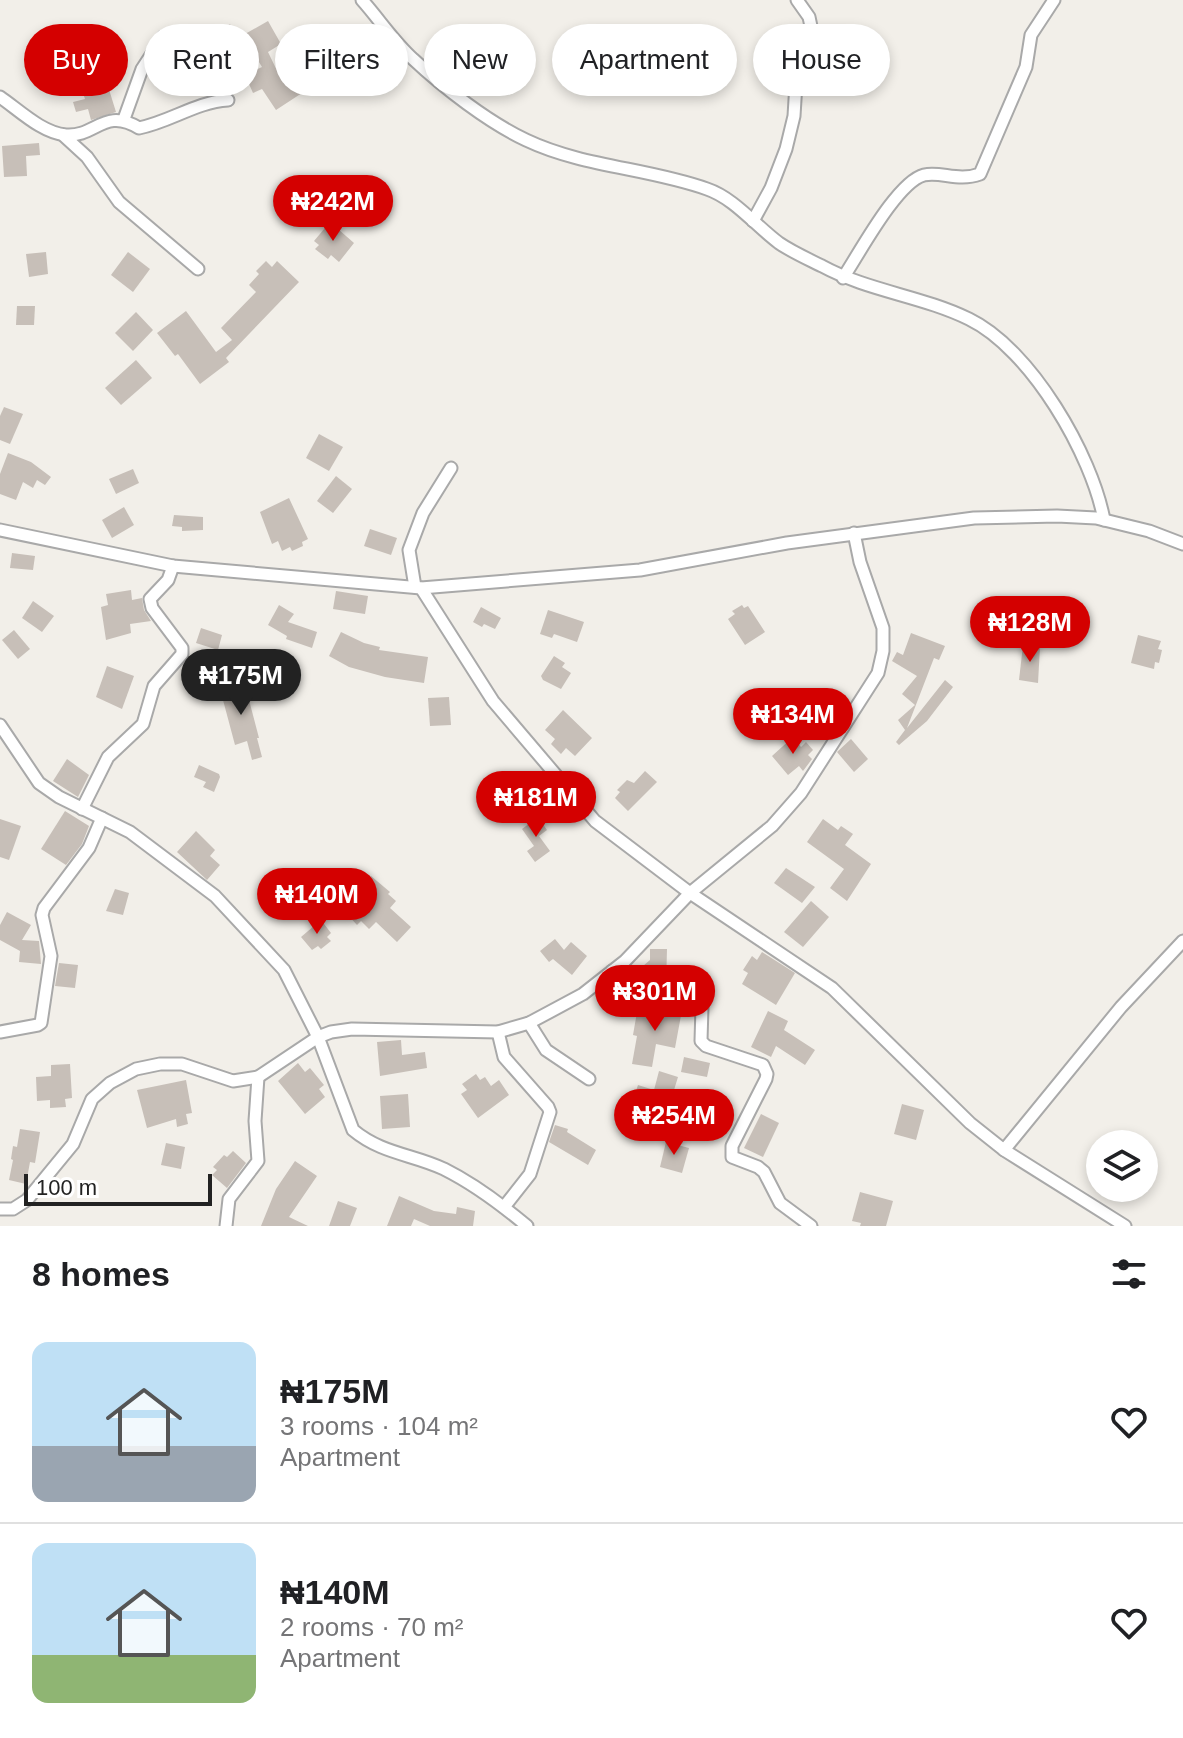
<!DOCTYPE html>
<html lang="en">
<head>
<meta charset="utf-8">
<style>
	body { margin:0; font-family:Helvetica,sans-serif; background:#f6f6f6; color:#202124; height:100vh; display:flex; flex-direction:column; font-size:30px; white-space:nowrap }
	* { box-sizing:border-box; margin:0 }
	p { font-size:26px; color:#757577 }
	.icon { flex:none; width:44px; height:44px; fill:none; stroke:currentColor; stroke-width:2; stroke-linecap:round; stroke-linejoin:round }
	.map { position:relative; height:1226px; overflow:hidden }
	.drawer { display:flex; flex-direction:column; background:#fff; flex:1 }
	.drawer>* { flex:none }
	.top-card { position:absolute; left:24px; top:24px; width:1136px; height:72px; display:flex; gap:16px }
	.buttons { position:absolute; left:1086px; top:1130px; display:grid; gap:16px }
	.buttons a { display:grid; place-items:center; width:72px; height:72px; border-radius:50%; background:#fff; box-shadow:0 4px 12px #0003; font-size:40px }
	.scale { position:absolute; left:24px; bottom:20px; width:188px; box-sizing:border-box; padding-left:8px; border:4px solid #222; border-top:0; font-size:22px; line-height:28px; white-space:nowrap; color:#222; -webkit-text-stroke:6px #fff; paint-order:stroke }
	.price { position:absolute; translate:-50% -68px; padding:0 18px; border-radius:28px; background:#d40000; color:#fff; font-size:26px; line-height:52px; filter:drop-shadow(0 2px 4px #0008) }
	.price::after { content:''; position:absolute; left:50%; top:48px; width:24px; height:18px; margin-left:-12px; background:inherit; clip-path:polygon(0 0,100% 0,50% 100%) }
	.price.current { background:#222; color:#fff }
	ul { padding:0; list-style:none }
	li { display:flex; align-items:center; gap:24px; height:200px; padding:0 32px }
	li+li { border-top:2px solid #e0e0e0 }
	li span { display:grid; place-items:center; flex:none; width:224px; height:160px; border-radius:16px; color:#555 }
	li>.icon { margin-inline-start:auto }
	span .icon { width:96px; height:96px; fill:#fffc; stroke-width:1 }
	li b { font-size:34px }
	h2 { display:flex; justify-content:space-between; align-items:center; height:96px; padding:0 32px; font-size:34px }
	.tag { padding:0 28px; border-radius:36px; background:#fff; box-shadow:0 4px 12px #0003; font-size:28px; line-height:72px }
	.tag.current { background:#d40000; color:#fff }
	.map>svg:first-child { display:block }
</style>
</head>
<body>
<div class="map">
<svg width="1183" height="1226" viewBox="0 0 1183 1226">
	<rect width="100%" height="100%" fill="#f2efe9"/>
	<!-- building -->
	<g fill="#c7bfb8">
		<path d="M268,21L281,44L268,52L283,83L292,77L302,93L276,110L262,89L253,93L245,75L262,67L251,49L226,64L209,36L230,24L238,38Z"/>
		<path d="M349,47L369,68L356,81L335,61Z"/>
		<path d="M55,59L69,81L53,92L38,71Z"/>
		<path d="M179,63L190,84L175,92L164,72Z"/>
		<path d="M107,83L116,112L91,120L88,109L76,112L73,102L85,99L82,90Z"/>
		<path d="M39,143L40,155L26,156L27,176L4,177L2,146Z"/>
		<path d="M330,222L354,243L339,262L331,255L328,259L315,249L319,245L314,241Z"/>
		<path d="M46,252L48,274L29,277L26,254Z"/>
		<path d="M128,252L150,269L133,292L111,275Z"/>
		<path d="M266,261L272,267L277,261L299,282L226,358L229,362L200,384L178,354L175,356L157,333L186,311L216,352L232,340L221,328L256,292L249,285L259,274L256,271Z"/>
		<path d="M17,306H35L34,325H16Z"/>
		<path d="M136,312L153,330L133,351L115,333Z"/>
		<path d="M136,360L152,378L121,405L105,388Z"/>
		<path d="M4,407L23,414L10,444L0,440V416Z"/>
		<path d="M319,434L343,447L329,471L306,458Z"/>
		<path d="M8,453L31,462L51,477L45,485L37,480L33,488L23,482L16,500L0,494V474Z"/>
		<path d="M133,469L139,483L116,494L109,479Z"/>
		<path d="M336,476L352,489L333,513L317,501Z"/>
		<path d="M289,498L308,539L302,542L303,546L292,551L290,547L282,551L278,541L272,544L260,512Z"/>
		<path d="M124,507L134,525L112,538L102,520Z"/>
		<path d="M174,515L203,517V530L182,531V527L172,526Z"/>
		<path d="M370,529L397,538L391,555L364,546Z"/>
		<path d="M12,553L35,556L33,570L10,568Z"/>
		<path d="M131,590L132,600L142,598L144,610L151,621L130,624L131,633L106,640L101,607L108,605L106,594Z"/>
		<path d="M336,591L368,596L365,614L333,609Z"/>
		<path d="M33,601L54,616L42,632L22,618Z"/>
		<path d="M279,605L294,614L288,622L317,632L312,648L286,639L287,636L268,625Z"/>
		<path d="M742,605L744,608L748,606L765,632L745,645L728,619L735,614L732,611Z"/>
		<path d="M481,607L501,618L495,629L484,624L482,627L473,622Z"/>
		<path d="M548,610L584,622L577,642L554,634L552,638L540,634Z"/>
		<path d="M201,628L222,635L218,650L196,643Z"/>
		<path d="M14,630L30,649L18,659L2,640Z"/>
		<path d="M341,632L364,643L380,647L379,650L428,657L424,683L385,677L349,667L329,656Z"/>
		<path d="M911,633L945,646L939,660L934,658L907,728L945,680L953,687L927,721L899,745L896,742L905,730L898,720L915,705L902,694L917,676L892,661L897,652L903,655Z"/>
		<path d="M1138,635L1161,641L1158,649L1162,650L1159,663L1155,662L1154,669L1131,663Z"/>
		<path d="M1023,645L1040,647L1038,683L1019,680Z"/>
		<path d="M554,656L565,663L562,667L571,673L561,689L543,680L541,676Z"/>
		<path d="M107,666L134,676L122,709L96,697Z"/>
		<path d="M240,680L245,701L249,700L259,738H257L262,757L252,760L247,741L235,745L219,685Z"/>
		<path d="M449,697L451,725L430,726L428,698Z"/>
		<path d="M563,710L592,738L575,756L566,748L561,754L551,744L555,739L545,730Z"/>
		<path d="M793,737L801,747L806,742L813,750L808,755L812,759L803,771L799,766L788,775L772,756Z"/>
		<path d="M851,739L868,759L854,772L837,752Z"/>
		<path d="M67,759L89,775L78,797L53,781Z"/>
		<path d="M199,765L219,774L220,777L214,792L203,787L206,782L194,777Z"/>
		<path d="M645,771L657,782L628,811L615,798L620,792L617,790L627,780L634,783Z"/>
		<path d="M65,811L89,826L82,844L66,865L41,849Z"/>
		<path d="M538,817L547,830L539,836L550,851L535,862L527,851L534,846L522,829Z"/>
		<path d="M0,819L21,826L9,860L0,857Z"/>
		<path d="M823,819L838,830L841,826L853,834L845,845L871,864L847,901L830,888L844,869L807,842Z"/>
		<path d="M196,831L215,850L210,856L220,865L207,880L177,852Z"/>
		<path d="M786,868L815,887L802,903L774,883Z"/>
		<path d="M371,876L390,892L388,894L396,901L390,908L411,927L397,942L376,922L369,929L361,921L357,925L347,914L351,910L344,904Z"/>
		<path d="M115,889L129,893L123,915L106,911Z"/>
		<path d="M811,901L829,917L803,947L784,932Z"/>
		<path d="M7,912L31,925L22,940L39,941L41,964L19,962L20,951L0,940V925Z"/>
		<path d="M321,920L331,933L327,937L331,941L321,949L318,946L312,950L301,937Z"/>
		<path d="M555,939L564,950L571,942L587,956L572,975L553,959L549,962L540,951Z"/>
		<path d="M650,949H667L666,987L636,986V972L650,960Z"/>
		<path d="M762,952L795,973L776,1005L742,984L748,973L743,970L752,956L757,960Z"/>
		<path d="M59,963L78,965L75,988L55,986Z"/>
		<path d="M646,1005L682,1010L675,1048L656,1044L652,1067L632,1064L637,1036L633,1035L637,1012L645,1014Z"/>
		<path d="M768,1011L788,1021L784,1030L815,1050L805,1065L776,1046L771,1057L751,1047Z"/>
		<path d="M401,1040L402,1055L425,1052L427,1068L380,1076L377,1042Z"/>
		<path d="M684,1057L710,1063L707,1077L681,1072Z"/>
		<path d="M298,1063L305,1072L310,1068L324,1085L319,1089L325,1097L305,1114L278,1081Z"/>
		<path d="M70,1064L72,1098L65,1099L66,1107L50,1108V1100L37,1101L36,1077L51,1076V1065Z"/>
		<path d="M659,1071L678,1077L674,1090L724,1099L723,1106L729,1108L727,1122L720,1120L719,1128L683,1122L685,1109L651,1099L648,1108L632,1103L638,1085L654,1090Z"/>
		<path d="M476,1074L480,1080L485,1077L491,1086L499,1080L509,1095L478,1118L461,1094L467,1090L462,1084Z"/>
		<path d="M186,1080L192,1113L186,1114L188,1124L177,1127L176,1119L147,1128L137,1090Z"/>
		<path d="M408,1094L410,1127L382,1129L380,1096Z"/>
		<path d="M902,1104L924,1110L916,1140L894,1134Z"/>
		<path d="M761,1114L779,1123L763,1157L744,1148Z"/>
		<path d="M555,1125L568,1129L567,1132L596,1150L588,1165L549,1142Z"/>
		<path d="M20,1129L40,1132L35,1163L30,1162L26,1184L9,1180L13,1160L11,1159L13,1146L17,1147Z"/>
		<path d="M666,1142L689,1148L682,1173L660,1167Z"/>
		<path d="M166,1143L185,1147L181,1169L161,1165Z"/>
		<path d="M233,1151L246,1163L227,1188L212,1175L217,1170L213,1167L224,1155L227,1157Z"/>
		<path d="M295,1161L317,1176L289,1217L308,1226H261L276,1189Z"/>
		<path d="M860,1192L893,1201L886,1226H860L861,1223L852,1221Z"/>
		<path d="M399,1196L434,1211L456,1214L457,1207L475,1211L473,1226H430L414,1219L411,1226H387Z"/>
		<path d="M338,1201L357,1208L350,1226H329Z"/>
	</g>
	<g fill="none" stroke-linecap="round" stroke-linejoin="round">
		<!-- street casing -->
		<g stroke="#a9a9a9" stroke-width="15">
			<g id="street">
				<path d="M362,0C379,19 394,42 413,59C444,88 488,122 526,140C583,167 648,168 707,189C734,198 756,226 779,243C792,252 808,259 822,266C868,291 922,296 969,319C1031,349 1092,455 1104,520"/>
				<path d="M0,97C19,110 42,133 66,135C96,137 104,107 139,128C170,122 196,102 228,100"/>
				<path d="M124,119L142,69L163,37"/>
				<path d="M63,135L87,157L119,202L198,269"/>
				<path d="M753,221L771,188L786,149L794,116L796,83L812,31L809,17L797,0"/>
				<path d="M843,278C859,254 897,182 924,175C941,171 958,182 980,174L1026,67L1031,35L1054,0"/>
				<path d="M0,530L173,566L421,588L640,570L787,543L974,518L1057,516L1096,518L1149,531L1183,544"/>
				<path d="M415,587L409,550L423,513L451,468"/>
				<path d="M421,588L493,701L595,821L690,893L832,988L970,1123L1004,1150L1125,1226"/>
				<path d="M0,725L39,783L59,797L130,832L215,896L284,970L318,1037L353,1130C382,1154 412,1154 444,1169C474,1184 502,1205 527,1226"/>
				<path d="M82,809L108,757L143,724L154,686L182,654V648L152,608L150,599L168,580L173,566"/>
				<path d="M612,971L621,990L629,994L694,1002L702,1007L701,1041L706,1046L763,1065L767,1074L766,1079L732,1146V1157L758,1167L764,1172L780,1203L811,1226"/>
				<path d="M529,1023L546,1050L589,1079"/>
				<path d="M0,1032L38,1025L41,1023L51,956L42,915L44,908L89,848L102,818"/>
				<path d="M498,1032L504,1057L548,1107L550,1112L530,1174L504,1207"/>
				<path d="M1004,1150L1121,1007L1183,941"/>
				<path d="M0,1209H13L27,1200L73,1144L92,1099L110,1083L136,1069L160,1064H182L233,1081L258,1077L318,1037L331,1032L352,1029L498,1032L529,1023L583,994L625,961L690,893L772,826L801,793L878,673L883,651V628L860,562L854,533"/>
				<path d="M226,1226L229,1199L258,1161L255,1121L258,1077"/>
			</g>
		</g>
		<!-- street -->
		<use href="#street" stroke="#fff" stroke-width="11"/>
	</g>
</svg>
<div class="buttons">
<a><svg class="icon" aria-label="layers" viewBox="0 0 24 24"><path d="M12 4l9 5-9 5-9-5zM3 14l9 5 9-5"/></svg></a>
</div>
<div class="scale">100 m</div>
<b class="price" style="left:333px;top:243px">₦242M</b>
<b class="price" style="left:1030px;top:664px">₦128M</b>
<b class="price current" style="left:241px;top:717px">₦175M</b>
<b class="price" style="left:793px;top:756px">₦134M</b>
<b class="price" style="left:536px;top:839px">₦181M</b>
<b class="price" style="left:317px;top:936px">₦140M</b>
<b class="price" style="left:655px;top:1033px">₦301M</b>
<b class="price" style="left:674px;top:1157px">₦254M</b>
<div class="top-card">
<a class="tag current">Buy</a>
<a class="tag">Rent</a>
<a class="tag">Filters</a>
<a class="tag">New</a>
<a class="tag">Apartment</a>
<a class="tag">House</a>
</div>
</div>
<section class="drawer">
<h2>8 homes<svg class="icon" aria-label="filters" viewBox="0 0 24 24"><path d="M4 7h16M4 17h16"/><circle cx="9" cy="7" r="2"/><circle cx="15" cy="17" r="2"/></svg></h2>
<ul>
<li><span style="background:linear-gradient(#bfe0f5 65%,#9aa5b1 0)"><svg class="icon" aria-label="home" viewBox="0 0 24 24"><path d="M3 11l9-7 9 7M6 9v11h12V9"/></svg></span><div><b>₦175M</b><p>3 rooms · 104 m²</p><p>Apartment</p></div><svg class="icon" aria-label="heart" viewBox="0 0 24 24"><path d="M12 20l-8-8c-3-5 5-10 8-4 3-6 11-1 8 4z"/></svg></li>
<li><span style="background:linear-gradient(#bfe0f5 70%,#8fb573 0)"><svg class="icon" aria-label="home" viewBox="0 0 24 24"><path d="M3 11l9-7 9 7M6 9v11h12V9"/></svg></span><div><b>₦140M</b><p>2 rooms · 70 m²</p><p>Apartment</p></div><svg class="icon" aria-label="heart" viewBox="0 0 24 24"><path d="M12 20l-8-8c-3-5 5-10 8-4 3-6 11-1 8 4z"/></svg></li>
</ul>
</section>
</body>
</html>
